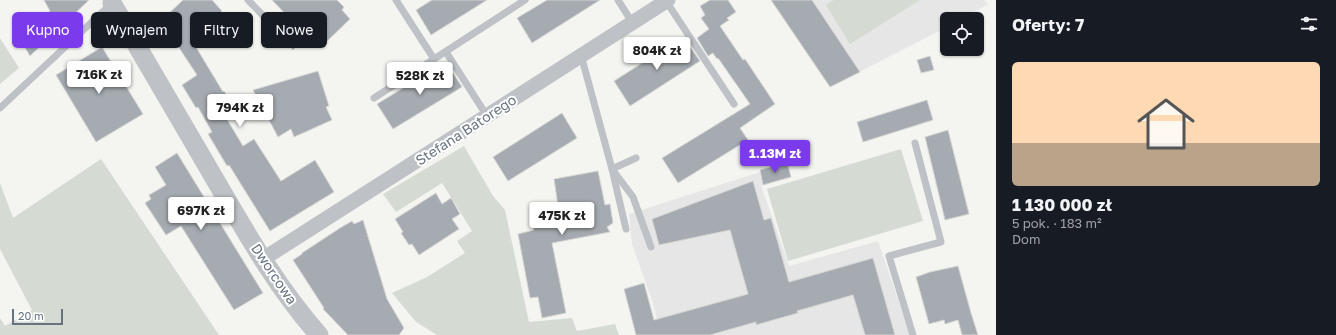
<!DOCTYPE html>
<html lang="pl">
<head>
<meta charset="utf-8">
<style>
	body { margin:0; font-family:"Golos Text",sans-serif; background:#20242c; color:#f1f3f6; height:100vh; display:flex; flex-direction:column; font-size:15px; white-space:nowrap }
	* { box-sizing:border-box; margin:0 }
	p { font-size:13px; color:#9ea1a6 }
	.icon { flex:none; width:22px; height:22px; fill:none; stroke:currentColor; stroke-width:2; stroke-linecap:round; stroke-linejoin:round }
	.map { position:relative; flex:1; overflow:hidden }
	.drawer { display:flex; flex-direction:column; background:#171b24; width:340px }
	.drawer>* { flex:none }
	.top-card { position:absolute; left:12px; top:12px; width:380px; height:36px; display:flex; gap:8px }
	.buttons { position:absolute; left:940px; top:12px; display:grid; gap:8px }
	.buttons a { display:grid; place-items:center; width:44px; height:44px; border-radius:6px; background:#171b24; box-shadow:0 1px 3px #0004; font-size:20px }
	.scale { position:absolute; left:12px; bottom:10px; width:51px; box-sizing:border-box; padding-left:4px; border:2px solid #67737f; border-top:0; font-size:11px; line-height:14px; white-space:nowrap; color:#67737f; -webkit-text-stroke:3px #fff; paint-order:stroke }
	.price { position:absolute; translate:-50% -34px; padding:0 9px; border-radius:4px; background:#fff; color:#222; font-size:13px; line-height:26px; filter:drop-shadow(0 1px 2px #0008) }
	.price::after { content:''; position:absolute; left:50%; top:24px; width:12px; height:9px; margin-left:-6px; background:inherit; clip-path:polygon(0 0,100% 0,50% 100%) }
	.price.selected { background:#7c3aed; color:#fff }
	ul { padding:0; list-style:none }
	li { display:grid; align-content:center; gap:8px; height:212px; padding:0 16px }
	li+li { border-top:1px solid #363941 }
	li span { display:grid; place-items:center; height:124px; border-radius:6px; color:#555 }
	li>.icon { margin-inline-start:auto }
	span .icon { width:72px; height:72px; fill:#fffc; stroke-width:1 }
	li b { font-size:17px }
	h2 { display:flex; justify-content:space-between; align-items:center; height:48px; padding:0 16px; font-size:17px }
	.chip { padding:0 14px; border-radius:6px; background:#171b24; box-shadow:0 1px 3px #0004; font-size:14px; line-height:36px }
	.chip.selected { background:#7c3aed; color:#fff }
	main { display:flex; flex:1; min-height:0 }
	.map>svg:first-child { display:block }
</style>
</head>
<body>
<main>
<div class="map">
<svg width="996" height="335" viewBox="0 0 996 335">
	<rect width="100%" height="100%" fill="#f4f5f1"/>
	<!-- built -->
	<g fill="#e5e6e5">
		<path d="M771,0H984L988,4L961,19H947V27L830,87Z"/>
		<path d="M760,172L764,185H761L789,266L878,241L910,335H661L653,303L632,244L629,214Z"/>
	</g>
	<!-- green -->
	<g fill="#d5dbd3">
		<path d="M834,0H920L850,44L826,5Z"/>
		<path d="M0,38L19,68L0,84Z"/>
		<path d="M464,146L493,196L505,210L529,322L572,318L577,331L615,324L619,335H437L416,322L392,293L427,277L465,253L457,241L472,231L442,183L396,212L383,194Z"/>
		<path d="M901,149L923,221L788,261L767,189Z"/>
		<path d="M101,159L219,335H0V318L5,326L32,310L0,249V183L13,218Z"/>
	</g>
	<!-- building -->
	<g fill="#a5abb1" stroke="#d6d6d4">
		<path d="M44,0H89L30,56L21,41L38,26L35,23L50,11Z"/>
		<path d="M183,0H212L222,11L211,22L212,25L202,34L207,41L196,47L223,92L224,91L233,104L222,111L243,146L254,139L281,181L315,160L334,192L270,231L229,165L227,166L208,134L212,132L198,107L196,108L182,85L197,75L164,25V18Z"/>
		<path d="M272,0H337L344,7L342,10L350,19L321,47L309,34L293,50L281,38L295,24Z"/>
		<path d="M432,0H487L431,35L416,10Z"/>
		<path d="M547,0H600L532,43L517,18Z"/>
		<path d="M710,0H728L736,12L727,18L729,20L720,26L743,60L745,59L775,104L740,128L748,140L678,183L662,158L750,104L718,58L717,59L713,53L708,56L697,38L709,29L701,18L705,15L700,6Z"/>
		<path d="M771,0H812L860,72L830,87Z"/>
		<path d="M683,37L700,61L630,106L614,81Z"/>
		<path d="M102,47L143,114L96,142L56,75Z"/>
		<path d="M930,56L934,70L921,73L917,60Z"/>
		<path d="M446,62L462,87L393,129L377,104Z"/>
		<path d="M318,71L329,106L326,107L332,120L294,137L291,129L278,137L253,90Z"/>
		<path d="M927,100L933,120L863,142L857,122Z"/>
		<path d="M562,113L577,138L508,181L493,157Z"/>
		<path d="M948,130L969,214L945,220L925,137Z"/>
		<path d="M177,153L263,293L234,310L181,226L166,235L145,203L151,199L149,195L166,185L155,167Z"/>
		<path d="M787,162L791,177L763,185L760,170Z"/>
		<path d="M598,171L605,205L610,204L613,223L607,227L610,232L552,243L566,313L542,318L538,297L530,298L518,234L534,230L531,218L559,213L554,179Z"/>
		<path d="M753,181L764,220L771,218L789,282L873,258L895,335H865L853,295L797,311L798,313L756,325V322L710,335H636L624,289L644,283L654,320L748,294L730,230L659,245L652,219Z"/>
		<path d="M436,193L442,204L451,198L460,214L452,219L459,229L419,255L412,244L409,245L401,233L403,232L395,219Z"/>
		<path d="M363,220L387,299L404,328L399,335H348L323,309L324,308L293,260L302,254V253L340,228L352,221L354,224Z"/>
		<path d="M958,266L971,313L978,335H962L958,320L945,324L944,320L929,324L916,277L930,272Z"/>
	</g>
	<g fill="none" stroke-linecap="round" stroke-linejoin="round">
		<!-- service -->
		<g stroke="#bec1c5" stroke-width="7">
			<path d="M248,0L275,28"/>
			<path d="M396,0L434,59"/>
			<path d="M618,0L632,22"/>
			<path d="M666,1L734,104"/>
			<path d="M446,52L487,116"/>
			<path d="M581,55L612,169L626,229"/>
			<path d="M374,98L525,0"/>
			<path d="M0,108L111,4"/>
			<path d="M636,158L612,169L633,197L651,247"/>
			<path d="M913,335L889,256L941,242L915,143"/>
		</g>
		<!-- minor -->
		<path stroke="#bec1c5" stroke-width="15" d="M263,259L668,0"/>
		<!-- tertiary -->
		<path stroke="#bec1c5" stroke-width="19" d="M112,3C146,61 180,119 213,176C245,231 277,288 319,335"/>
	</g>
	<g text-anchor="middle" stroke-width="4" stroke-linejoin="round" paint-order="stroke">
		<!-- street labels -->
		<g font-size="14" fill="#67737f" stroke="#fff">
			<text transform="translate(466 130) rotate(-33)" y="5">Stefana Batorego</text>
			<text transform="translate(274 274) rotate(56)" y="5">Dworcowa</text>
		</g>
	</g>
</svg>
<div class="buttons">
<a><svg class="icon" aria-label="locate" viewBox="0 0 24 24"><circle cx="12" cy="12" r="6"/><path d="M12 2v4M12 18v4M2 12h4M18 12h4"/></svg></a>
</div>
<div class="scale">20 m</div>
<b class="price" style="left:657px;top:71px">804K zł</b>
<b class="price" style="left:99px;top:95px">716K zł</b>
<b class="price" style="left:420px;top:96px">528K zł</b>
<b class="price" style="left:240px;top:128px">794K zł</b>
<b class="price selected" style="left:775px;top:174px">1.13M zł</b>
<b class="price" style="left:201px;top:231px">697K zł</b>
<b class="price" style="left:562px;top:236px">475K zł</b>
<div class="top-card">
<a class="chip selected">Kupno</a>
<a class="chip">Wynajem</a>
<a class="chip">Filtry</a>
<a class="chip">Nowe</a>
</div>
</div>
<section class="drawer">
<h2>Oferty: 7<svg class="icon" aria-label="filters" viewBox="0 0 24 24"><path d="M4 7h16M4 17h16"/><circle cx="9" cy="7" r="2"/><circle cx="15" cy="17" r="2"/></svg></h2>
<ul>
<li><span style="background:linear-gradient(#ffd9b3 65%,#b9a48a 0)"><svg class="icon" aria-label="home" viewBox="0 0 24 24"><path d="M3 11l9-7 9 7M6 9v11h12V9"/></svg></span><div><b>1 130 000 zł</b><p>5 pok. · 183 m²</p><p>Dom</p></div></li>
</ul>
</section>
</main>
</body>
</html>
